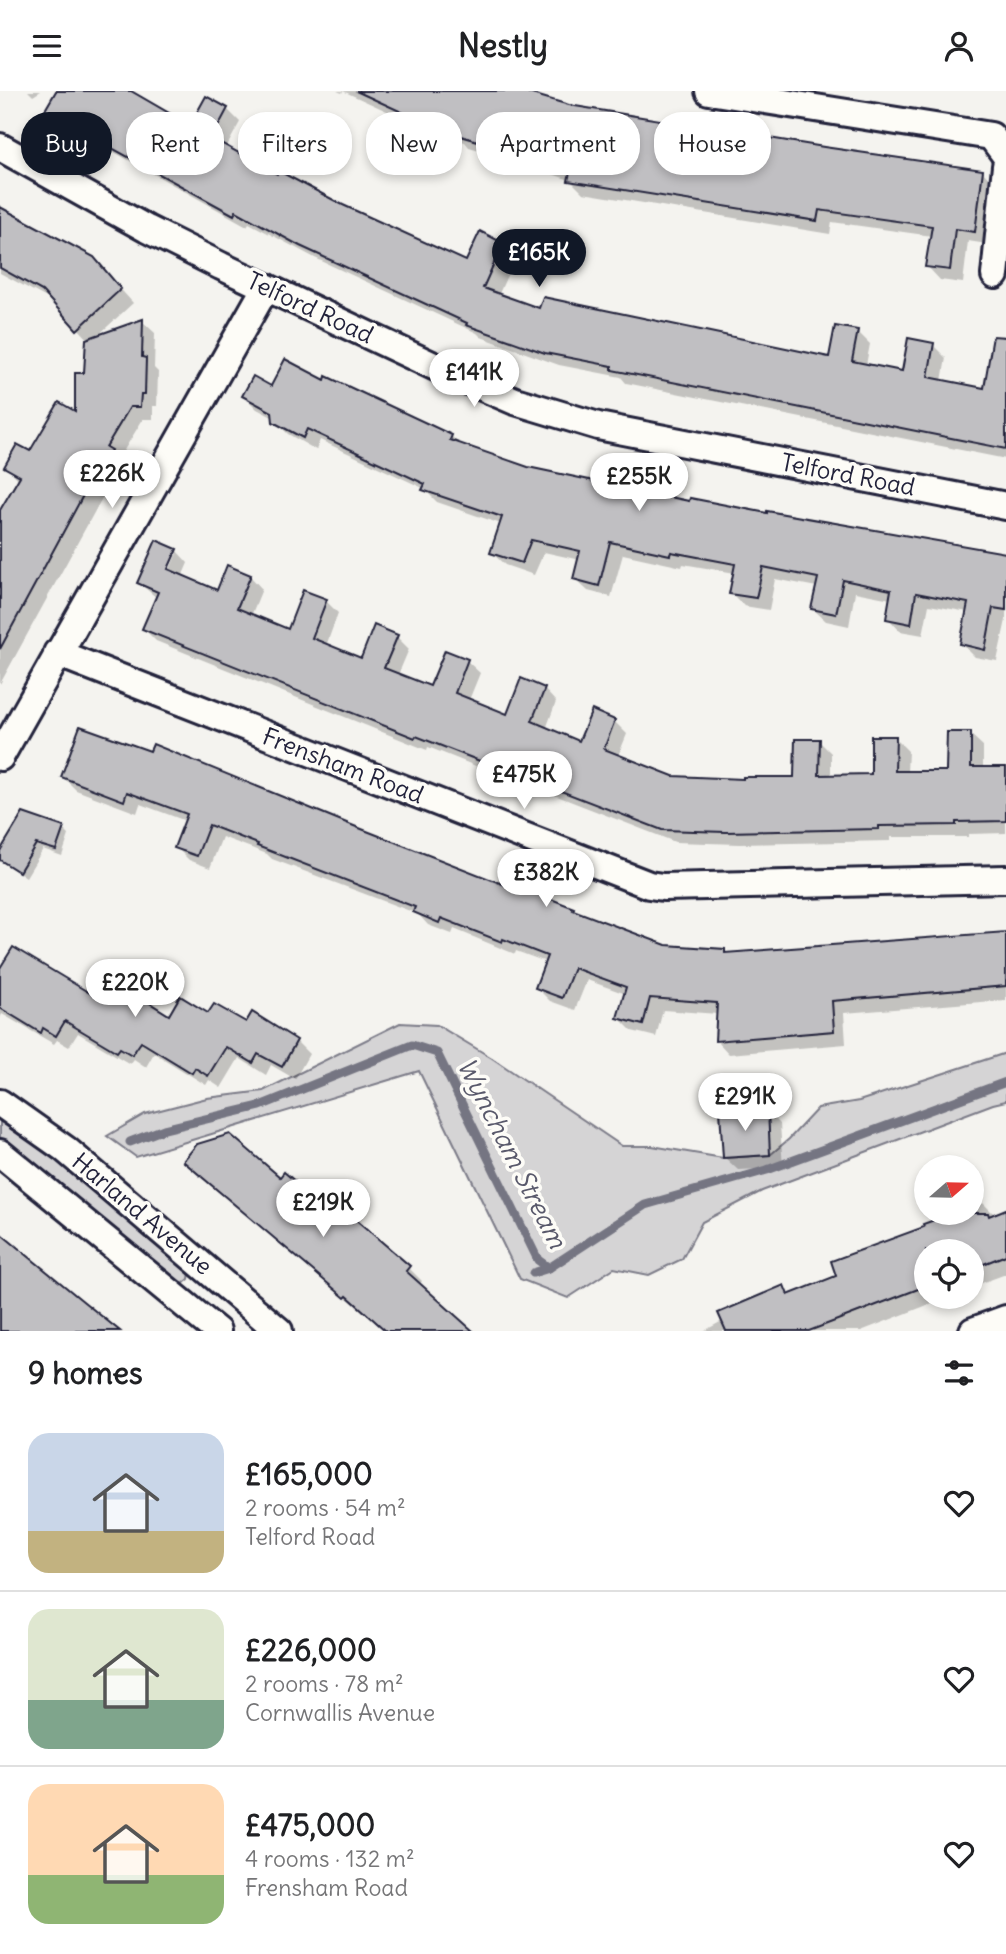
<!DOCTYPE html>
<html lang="en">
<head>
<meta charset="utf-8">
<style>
	body { margin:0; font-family:Delius,sans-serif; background:#f6f6f6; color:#202124; height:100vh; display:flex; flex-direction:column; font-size:26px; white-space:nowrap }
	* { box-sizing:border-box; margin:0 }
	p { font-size:23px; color:#757577 }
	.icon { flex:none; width:38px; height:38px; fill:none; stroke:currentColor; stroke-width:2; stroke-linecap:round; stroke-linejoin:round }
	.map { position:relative; height:1240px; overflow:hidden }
	.panel { display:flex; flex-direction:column; background:#fff; flex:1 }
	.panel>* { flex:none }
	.banner { position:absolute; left:21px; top:21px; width:964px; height:63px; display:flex; gap:14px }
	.needle { width:46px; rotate:70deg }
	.fabs { position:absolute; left:914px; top:1064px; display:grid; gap:14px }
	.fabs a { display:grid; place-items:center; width:70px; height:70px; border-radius:50%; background:#fff; box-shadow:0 4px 10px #0003; font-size:35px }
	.price { position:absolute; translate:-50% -60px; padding:0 16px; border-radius:24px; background:#fff; color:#222; font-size:23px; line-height:46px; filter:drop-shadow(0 2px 4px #0008) }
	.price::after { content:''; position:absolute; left:50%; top:42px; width:21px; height:16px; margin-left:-10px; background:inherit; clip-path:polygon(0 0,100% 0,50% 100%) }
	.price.active { background:#111827; color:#fff }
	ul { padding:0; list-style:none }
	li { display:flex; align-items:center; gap:21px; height:175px; padding:0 28px }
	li+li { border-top:2px solid #e0e0e0 }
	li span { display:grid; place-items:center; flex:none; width:196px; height:140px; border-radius:21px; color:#555 }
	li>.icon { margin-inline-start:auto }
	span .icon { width:84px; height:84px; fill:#fffc; stroke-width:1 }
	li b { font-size:30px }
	h2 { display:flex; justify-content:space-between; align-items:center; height:84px; padding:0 28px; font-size:30px }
	.chip { padding:0 24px; border-radius:28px; background:#fff; box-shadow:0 4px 10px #0003; font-size:24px; line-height:63px }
	.chip.active { background:#111827; color:#fff }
	header { display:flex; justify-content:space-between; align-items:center; height:91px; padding:0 28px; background:#fff; font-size:32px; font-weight:700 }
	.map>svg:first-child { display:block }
</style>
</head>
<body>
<header><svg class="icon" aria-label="menu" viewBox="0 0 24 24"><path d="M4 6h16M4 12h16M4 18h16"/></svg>Nestly<svg class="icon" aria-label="person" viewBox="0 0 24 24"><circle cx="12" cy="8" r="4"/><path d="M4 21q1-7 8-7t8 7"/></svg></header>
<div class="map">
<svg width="1006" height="1240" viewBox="0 0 1006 1240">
	<rect width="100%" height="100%" fill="#f4f3ef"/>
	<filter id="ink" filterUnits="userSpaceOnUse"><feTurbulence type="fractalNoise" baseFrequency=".0143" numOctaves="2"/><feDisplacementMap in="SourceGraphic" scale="14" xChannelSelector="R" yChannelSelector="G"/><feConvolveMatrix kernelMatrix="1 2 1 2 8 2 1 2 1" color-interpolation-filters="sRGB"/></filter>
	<g filter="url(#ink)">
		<!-- green -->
		<g fill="#d5d4d5" stroke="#7c7b88" stroke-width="2">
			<path d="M400,932L437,934L492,967L622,1055H652L723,1067L770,1064L789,1048L818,1017L859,1010L1006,962V1010L993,1013L762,1100L702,1131L682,1168L649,1184L614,1177L568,1207L520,1188L419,980L136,1066L107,1045L145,1023L207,1007L263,1000Z"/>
			<path d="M0,1025L21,1039L176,1169L190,1182L189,1188L183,1193L165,1183L0,1046Z"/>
		</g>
		<!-- shadow -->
		<g fill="#0003" fill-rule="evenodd">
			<path d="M28,0H41L33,5Z"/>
			<path d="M58,0H121L191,36L227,18L240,31L226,57L277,86L467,172L502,153L515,166L498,205L540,219L831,268L857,240L870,253L866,274L903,282L933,254L946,267L942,290L986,299L1006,273V368L626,292L621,286L559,274L481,246L477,242L315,167L249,132L247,135L60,31L47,19Z"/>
			<path d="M337,0H516L568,16L824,58L982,80L995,94L987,153L968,150L963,192L940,189L927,175L932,145L832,131L830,143L583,102L570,89L534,77L531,74L469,56L465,51L419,38L413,32L343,0L342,2Z"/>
			<path d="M0,117L106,182L133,212L95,247L142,230L155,242L154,277L158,281L157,315H153V328H143L118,369L123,374L109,399L107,398L0,593V442L19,389L7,376L31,363L76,323L86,284L89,249L54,211L0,182Z"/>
			<path d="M326,291L451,345L461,354L527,378L691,412L1006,464V529L997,570L975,566L962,553L968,521L929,514L923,544L900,540L888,527L891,508L855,501L849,535L826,530L813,518L817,496L775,488L769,519L744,515L731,502L735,482L683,473L682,476L623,463L611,506L588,500L575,488L580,469L544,461L534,484L505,474L492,462L501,433L437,411L423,397L320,349L316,359L288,343L275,330L274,327L257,318L244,305L271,297Z"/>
			<path d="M176,459L188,472L182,486L218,502L250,485L262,498L251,525L289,540L326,510L338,522L326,555L362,569L397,546L409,558L398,584L431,597L446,561L467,570L480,582L469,609L508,625L544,598L556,611L546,638L580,652L614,630L627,643L618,665L672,687L745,689L796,688L819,650L831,662V686L873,685L895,647L908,660L907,682H948L970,643L983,655V678H1006V742L968,743V746H891V750L740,753L675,751L503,684V686L428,656L427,659L156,550L144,538L157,507L139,492ZM173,462H177L166,487L163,485Z"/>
			<path d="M81,637L516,800L573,818L576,822L666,855L725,859L729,864L1006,843V909L844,922L846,953L729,963L717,950L718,923L663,919L656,946L632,940L619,927L626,903L587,889L575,919L550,910L537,897L546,871L516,860L515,863L454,838L452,843L428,834L418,823L272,768L267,763L222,746L210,777L189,769L176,756L186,730L140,713L137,722L76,699L63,686Z"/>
			<path d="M63,738L69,744L62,765L43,758L26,786L0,768V763Z"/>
			<path d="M0,876L93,907L169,926L208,925L246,934L296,950L309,963L295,988L271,974L266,984L239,967L221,997L209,989L206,994L154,962L146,976L134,968L130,973L78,942L69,956L57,949L54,953L2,923L0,927Z"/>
			<path d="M767,1019L780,1033L783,1077L738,1079L724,1066Z"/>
			<path d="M199,1083L280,1089L340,1131L347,1123L409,1177L422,1190L419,1194L470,1240H386Z"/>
			<path d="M983,1112L995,1124L1006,1120V1183L971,1196V1160H926V1206H948L861,1240H704L783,1196L792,1204L838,1186L833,1171L960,1122H971V1117Z"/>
		</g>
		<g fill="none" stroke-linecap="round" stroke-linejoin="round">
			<!-- stream -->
			<g stroke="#757582" stroke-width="9">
				<path d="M130,1051L164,1038L260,1015L412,954L437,962L538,1169L549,1177L645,1114L767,1079L1006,991"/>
				<path d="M533,1182L549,1177"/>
			</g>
		</g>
		<!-- building -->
		<g fill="#c0bfc2" stroke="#22223b" stroke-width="2">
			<path d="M56,0H131L190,34L206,5L228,17L212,47L277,83L279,80L343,114L466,170L480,140L503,152L483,197L539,217L543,206L829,266L835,235L858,239L852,270L902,280L908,247L934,252L928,286L984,297L993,245L1006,246V358L612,279V275L545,262L466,234L467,232L300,155L236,120L234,124L97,49L45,19Z"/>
			<path d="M356,0H522L569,14L824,56L983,79L975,141L955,138L950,179L925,176L932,135L819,119L817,130L568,90L570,81L519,64V62L454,43L455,40L403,25L404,22Z"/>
			<path d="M0,116L94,166L121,198L77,239L42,200L0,177Z"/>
			<path d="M143,228L142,266L146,267L145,303H141L140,316H130L106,356L111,359L96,388L93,386L0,558V419L20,385L4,376L17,353L30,360L59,311L75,320V282H84L86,248Z"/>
			<path d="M285,268L325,289L326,285L452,344L450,349L528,376L689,410L690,407L767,422V420L1006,462V519L993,517L985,559L960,553L968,512L916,502L911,533L886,528L891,499L843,489L836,523L811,518L818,487L763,476L756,507L729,503L735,473L671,461L670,464L610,451L599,495L573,488L580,460L531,449L522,472L490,462L502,426L422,399L425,393L307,338L303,347L273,331L272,321L242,305L253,285L271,295Z"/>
			<path d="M156,449L177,458L168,478L217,499L227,474L251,484L237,517L288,538L303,499L327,508L312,547L361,567L374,534L398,544L384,577L430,595L445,559L468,568L455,602L507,623L521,587L545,597L532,630L579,650L592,619L615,629L604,658L673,685L743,688V686H794L795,648H820L819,684L871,683V645H896L895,680H946L947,641H971V676H1006V730L956,731V734L879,735V738L726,741L662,739L491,673L490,674L416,645L415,647L142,538L158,501L137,492Z"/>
			<path d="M80,635L150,660L153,653L354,735L515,798L516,794L574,817L573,819L666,854L725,858V862L1006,841V895L832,910L834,940L715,950L717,912L650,907L643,934L617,927L626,896L574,877L562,907L535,897L547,865L503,848L502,851L441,827L439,832L413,821L415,816L257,755L258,753L209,734L197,765L174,757L187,723L127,701L124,710L61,686Z"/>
			<path d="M23,722L64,736L56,759L36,753L19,781L0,769V760Z"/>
			<path d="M13,856L93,904L105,884L169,924L180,905L208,922L214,913L246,931L252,921L297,949L282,976L258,963L253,972L226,956L208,985L195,977L192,982L141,951L132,964L120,957L117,961L65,930L56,945L43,937L41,942L0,917V877Z"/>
			<path d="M768,1017L770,1064L723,1067L720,1020Z"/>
			<path d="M230,1043L280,1086L284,1081L340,1128L347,1121L410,1175L406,1180L473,1240H386L347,1205L345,1207L183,1070L197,1053Z"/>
			<path d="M1006,1118V1164L971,1178V1160H926V1195L809,1240H726L718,1222L784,1194L788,1204L836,1185L831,1170L924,1136L923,1133L954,1122H988L989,1125Z"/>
			<path d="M0,1142L84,1211L120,1240H0Z"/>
		</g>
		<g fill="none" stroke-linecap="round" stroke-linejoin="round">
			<!-- street casing -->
			<g stroke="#22223b" stroke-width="32">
				<g id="street">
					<path d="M709,0L991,45L1006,65"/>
					<path d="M0,56L147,138L221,175L438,277L515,310L598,335L1006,415"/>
					<path d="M995,184L1006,75"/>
					<path d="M57,562L649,794L663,796L1006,788"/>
					<path d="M0,666L266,196"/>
					<path d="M0,1012L65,1058L279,1240"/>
					<path d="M0,1062L217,1240"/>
					<path d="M973,1240L1006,1228"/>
				</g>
			</g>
			<!-- street -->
			<use href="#street" stroke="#fdfcf7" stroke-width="26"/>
		</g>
	</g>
	<g text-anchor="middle" stroke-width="7" stroke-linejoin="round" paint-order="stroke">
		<!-- street labels -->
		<g font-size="24" fill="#22223b" stroke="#fdfcf7">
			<text transform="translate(310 217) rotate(25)" y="8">Telford Road</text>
			<text transform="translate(848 384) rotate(11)" y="8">Telford Road</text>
			<text transform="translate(343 675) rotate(21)" y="8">Frensham Road</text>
			<text transform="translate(142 1123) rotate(40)" y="8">Harland Avenue</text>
		</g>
		<!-- water labels -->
		<g font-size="26" font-style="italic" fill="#59596b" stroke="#fdfcf7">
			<text transform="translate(512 1062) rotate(63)" y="9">Wyncham Stream</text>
		</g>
	</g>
</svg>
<div class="fabs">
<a><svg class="needle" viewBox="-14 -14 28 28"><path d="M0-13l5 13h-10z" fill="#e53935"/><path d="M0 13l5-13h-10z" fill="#757577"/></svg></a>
<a><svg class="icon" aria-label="locate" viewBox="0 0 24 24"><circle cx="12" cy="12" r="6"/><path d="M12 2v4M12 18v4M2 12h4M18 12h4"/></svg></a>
</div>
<b class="price active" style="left:539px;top:198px">£165K</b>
<b class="price" style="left:474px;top:318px">£141K</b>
<b class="price" style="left:112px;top:419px">£226K</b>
<b class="price" style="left:639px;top:422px">£255K</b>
<b class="price" style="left:524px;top:720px">£475K</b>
<b class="price" style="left:546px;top:818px">£382K</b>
<b class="price" style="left:135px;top:928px">£220K</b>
<b class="price" style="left:745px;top:1042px">£291K</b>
<b class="price" style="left:323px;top:1148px">£219K</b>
<div class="banner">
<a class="chip active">Buy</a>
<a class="chip">Rent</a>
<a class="chip">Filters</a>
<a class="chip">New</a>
<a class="chip">Apartment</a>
<a class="chip">House</a>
</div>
</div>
<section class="panel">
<h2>9 homes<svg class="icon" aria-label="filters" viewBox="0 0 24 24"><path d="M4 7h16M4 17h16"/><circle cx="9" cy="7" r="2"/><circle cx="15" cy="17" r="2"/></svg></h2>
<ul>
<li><span style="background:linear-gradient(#c9d6e8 70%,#c2b280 0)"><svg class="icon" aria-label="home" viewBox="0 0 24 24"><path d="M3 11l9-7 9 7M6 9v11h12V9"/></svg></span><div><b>£165,000</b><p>2 rooms · 54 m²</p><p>Telford Road</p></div><svg class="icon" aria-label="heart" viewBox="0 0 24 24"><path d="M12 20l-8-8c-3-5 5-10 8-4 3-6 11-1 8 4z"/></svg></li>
<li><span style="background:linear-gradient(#dfe7d0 65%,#7fa58c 0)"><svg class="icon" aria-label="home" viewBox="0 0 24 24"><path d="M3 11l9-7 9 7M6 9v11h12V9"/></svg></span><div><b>£226,000</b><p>2 rooms · 78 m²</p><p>Cornwallis Avenue</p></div><svg class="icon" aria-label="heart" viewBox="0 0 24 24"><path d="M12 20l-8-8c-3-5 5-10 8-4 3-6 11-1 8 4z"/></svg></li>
<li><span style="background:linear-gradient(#ffd9b3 65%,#8fb573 0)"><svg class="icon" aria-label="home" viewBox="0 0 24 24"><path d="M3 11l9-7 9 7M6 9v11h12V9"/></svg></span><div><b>£475,000</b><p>4 rooms · 132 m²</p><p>Frensham Road</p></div><svg class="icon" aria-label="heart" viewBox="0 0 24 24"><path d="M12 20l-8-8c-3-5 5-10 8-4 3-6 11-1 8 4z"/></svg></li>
</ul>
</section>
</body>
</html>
